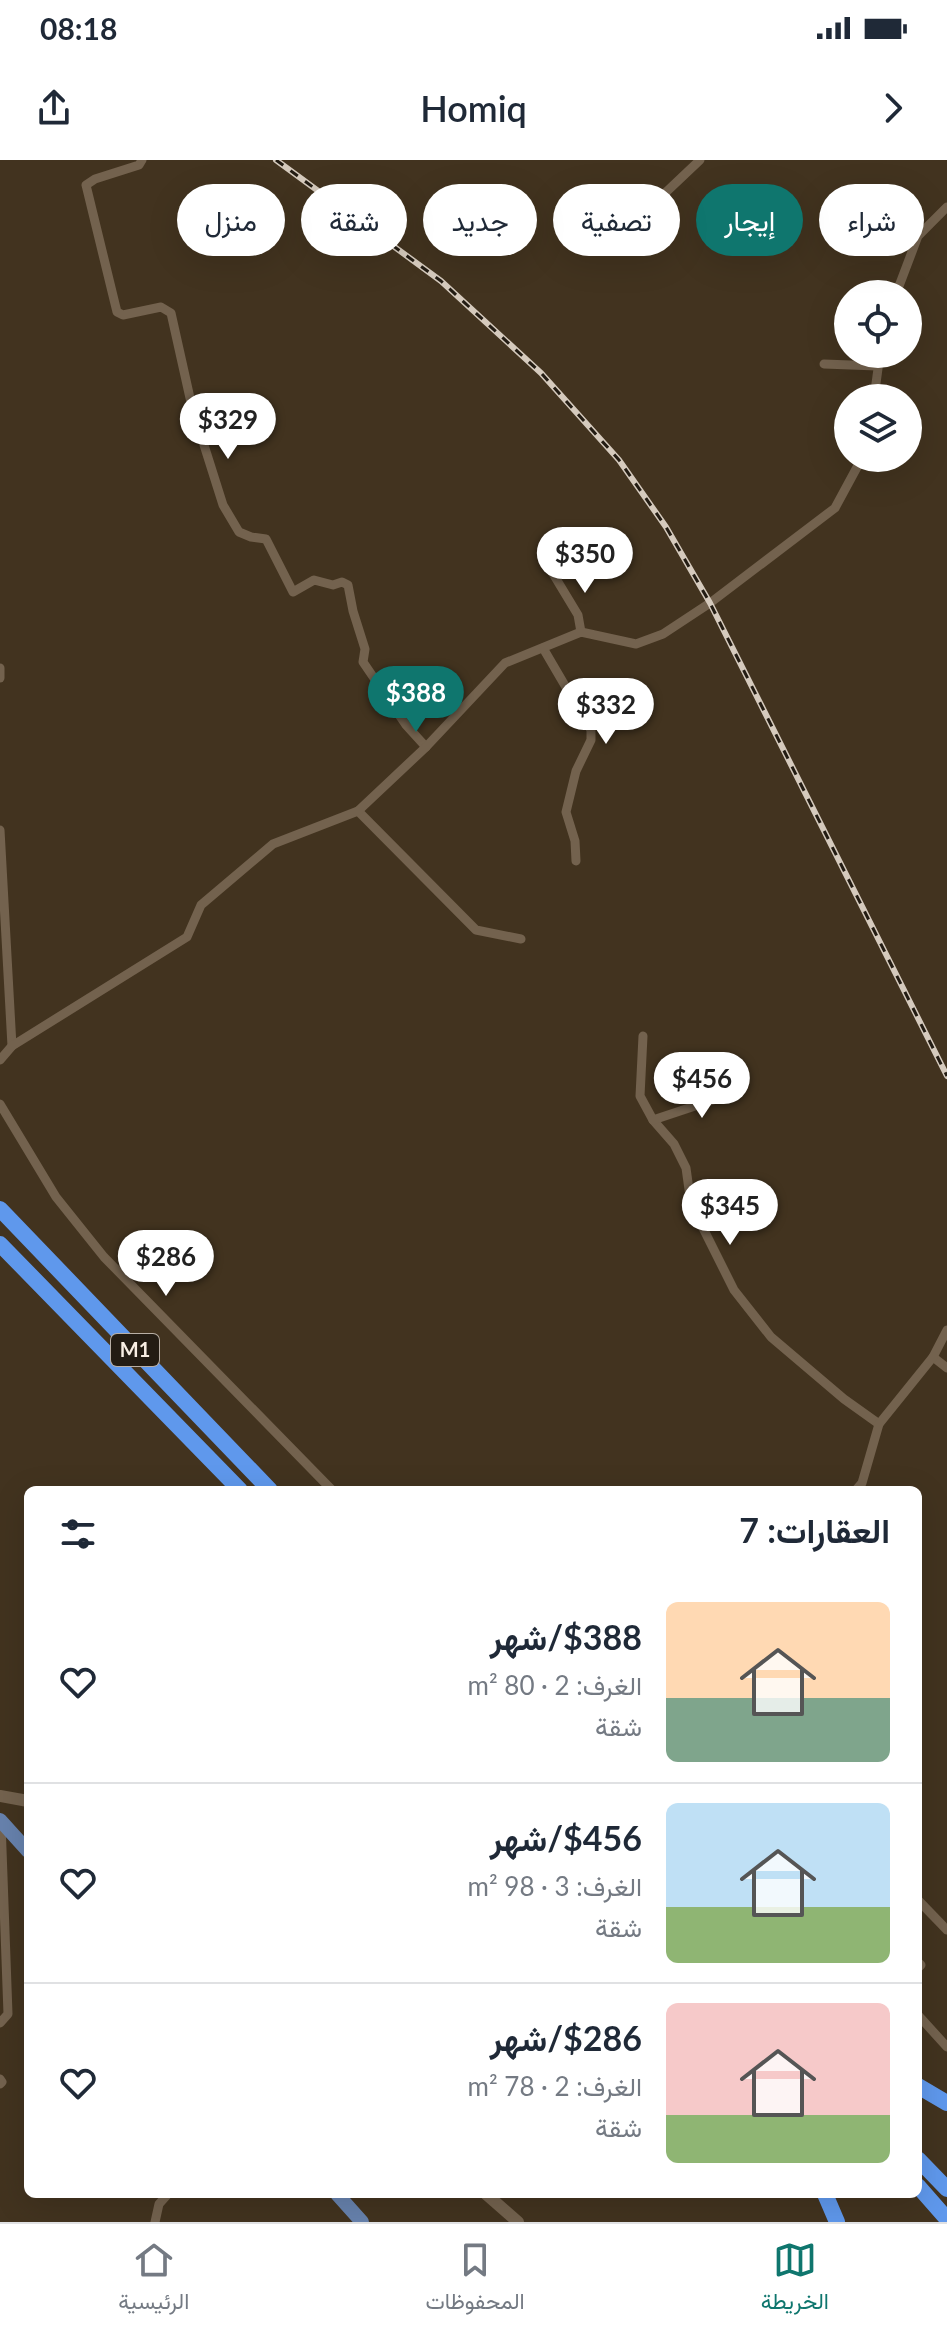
<!DOCTYPE html>
<html lang="ar">
<head>
<meta charset="utf-8">
<style>
	body { margin:0; font-family:Lato,Vazirmatn,sans-serif; background:#f2f2f3; color:#1f2937; direction:rtl; height:100vh; display:flex; flex-direction:column; font-size:30px; white-space:nowrap }
	* { box-sizing:border-box; margin:0 }
	p { font-size:26px; color:#747a83 }
	.icon { flex:none; width:44px; height:44px; fill:none; stroke:currentColor; stroke-width:2; stroke-linecap:round; stroke-linejoin:round }
	.map { position:relative; flex:1; overflow:hidden; direction:ltr }
	.sheet { position:absolute; left:24px; top:1326px; width:898px; height:712px; display:flex; flex-direction:column; background:#fff; border-radius:12px; box-shadow:0 8px 32px #0002; direction:rtl }
	.sheet>* { flex:none }
	.banner { position:absolute; left:24px; top:24px; width:900px; height:72px; direction:rtl; display:flex; gap:16px }
	.controls { position:absolute; left:834px; top:120px; display:grid; gap:16px }
	.controls a { display:grid; place-items:center; width:88px; height:88px; border-radius:50%; background:#fff; box-shadow:0 8px 32px #0002; font-size:40px }
	.price { position:absolute; translate:-50% -68px; padding:0 18px; border-radius:28px; background:#fff; color:#222; font-size:26px; line-height:52px; filter:drop-shadow(0 2px 4px #0008) }
	.price::after { content:''; position:absolute; left:50%; top:48px; width:24px; height:18px; margin-left:-12px; background:inherit; clip-path:polygon(0 0,100% 0,50% 100%) }
	.price.current { background:#0f766e; color:#fff }
	ul { padding:0; list-style:none }
	li { display:flex; align-items:center; gap:24px; height:200px; padding:0 32px }
	li+li { border-top:2px solid #e0e1e3 }
	li span { display:grid; place-items:center; flex:none; width:224px; height:160px; border-radius:12px; color:#555 }
	li>.icon { margin-inline-start:auto }
	span .icon { width:96px; height:96px; fill:#fffc; stroke-width:1 }
	li b { font-size:34px }
	h2 { display:flex; justify-content:space-between; align-items:center; height:96px; padding:0 32px; font-size:34px }
	.tag { padding:0 28px; border-radius:36px; background:#fff; box-shadow:0 8px 32px #0002; font-size:28px; line-height:72px }
	.tag.current { background:#0f766e; color:#fff }
	.status { display:flex; justify-content:space-between; align-items:center; height:56px; padding:0 40px; background:#fff; direction:ltr }
	.status svg { height:22px; fill:currentColor }
	header { display:flex; justify-content:space-between; align-items:center; height:104px; padding:0 32px; background:#fff; font-size:36px; font-weight:600 }
	.dock { display:flex; justify-content:space-around; align-items:center; height:112px; border-top:2px solid #e0e1e3; background:#fff; font-size:22px; color:#747a83 }
	.dock a { display:grid; justify-items:center; gap:4px }
	.dock .current { color:#0f766e }
	.map>svg:first-child { display:block }
</style>
</head>
<body>
<div class="status"><b>08:18</b><svg viewBox="0 0 49 12"><path d="M0 12V9h3v3zM5 12V6h3v6zM10 12V3h3v9zM15 12V0h3v12zM26 1h20v11H26zM47 4h2v5h-2z"/></svg></div>
<header><svg class="icon" aria-label="forward" viewBox="0 0 24 24"><path d="M9 5l7 7-7 7"/></svg>Homiq<svg class="icon" aria-label="share" viewBox="0 0 24 24"><path d="M12 15V3M7 8l5-5 5 5M5 13v7h14v-7"/></svg></header>
<div class="map">
<svg width="947" height="2062" viewBox="0 0 947 2062">
	<rect width="100%" height="100%" fill="#42331f"/>
	<g fill="none" stroke-linecap="round" stroke-linejoin="round">
		<!-- street -->
		<g stroke="#73624e" stroke-width="9">
			<path d="M142,0L139,5L95,19L86,25L117,152L123,155L161,147L171,153L192,247L223,345L239,372L251,377L266,379L293,432L314,420L333,425L342,422L348,425L353,451L365,489L363,502L406,565L426,587"/>
			<path d="M607,88L700,0"/>
			<path d="M896,134L918,76L947,47"/>
			<path d="M824,204L877,206"/>
			<path d="M874,238L880,194"/>
			<path d="M552,412L578,455L581,472"/>
			<path d="M543,488L591,570V580L576,611L566,652L575,681L576,701"/>
			<path d="M0,508V518"/>
			<path d="M358,651L476,770L521,779"/>
			<path d="M0,670L12,886"/>
			<path d="M643,876L640,936L653,960L674,984L686,1008L691,1044L734,1130L771,1177L844,1239L879,1264"/>
			<path d="M0,900L12,886L187,777L201,745L273,684L358,651L426,587L505,503L581,472L636,484L663,474L710,443L835,348L862,298"/>
			<path d="M0,944L56,1037L104,1097L332,1330"/>
			<path d="M653,960L719,938L720,932"/>
			<path d="M933,1197L947,1208"/>
			<path d="M856,1330L862,1323L879,1264L933,1197L947,1170"/>
			<path d="M918,1740L947,1770"/>
			<path d="M918,1802L921,1805L918,1808"/>
			<path d="M918,1855L947,1887"/>
			<path d="M0,1863L8,1854L1,1662"/>
			<path d="M0,1919L2,1922L0,1924"/>
			<path d="M155,2062L159,2044L168,2034"/>
		</g>
		<!-- secondary -->
		<g stroke="#73624e" stroke-width="12">
			<path d="M0,1636L28,1641"/>
			<path d="M486,2034L518,2062"/>
		</g>
		<!-- primary -->
		<g stroke="#6782ad" stroke-width="14">
			<path d="M0,1660L28,1691"/>
			<path d="M337,2034L362,2062"/>
		</g>
		<!-- highway -->
		<g stroke="#5f98ec" stroke-width="16">
			<path d="M0,1049L270,1330"/>
			<path d="M0,1084L240,1330"/>
			<path d="M918,1926L947,1943"/>
			<path d="M918,1999L947,2029"/>
			<path d="M918,2026L947,2059"/>
			<path d="M825,2034L837,2062"/>
		</g>
		<!-- rail casing -->
		<g stroke="#d5cabd" stroke-width="6">
			<path id="rail" d="M276,0L441,121L541,213L619,300L666,367L710,443L947,916"/>
		</g>
		<!-- rail -->
		<use href="#rail" stroke="#231c13" stroke-width="3" stroke-dasharray="9" stroke-linecap="butt"/>
	</g>
	<g text-anchor="middle" stroke-width="8" stroke-linejoin="round" paint-order="stroke">
		<!-- shield labels -->
		<rect fill="#231c13" stroke="#b8afa5" stroke-width="2" x="111" y="1174" width="48" height="32" rx="6"/>
		<g font-size="20" font-weight="bold" fill="#f8eee3">
			<text x="135" y="1197">M1</text>
		</g>
	</g>
</svg>
<div class="controls">
<a><svg class="icon" aria-label="locate" viewBox="0 0 24 24"><circle cx="12" cy="12" r="6"/><path d="M12 2v4M12 18v4M2 12h4M18 12h4"/></svg></a>
<a><svg class="icon" aria-label="layers" viewBox="0 0 24 24"><path d="M12 4l9 5-9 5-9-5zM3 14l9 5 9-5"/></svg></a>
</div>
<b class="price" style="left:228px;top:301px">$329</b>
<b class="price" style="left:585px;top:435px">$350</b>
<b class="price current" style="left:416px;top:574px">$388</b>
<b class="price" style="left:606px;top:586px">$332</b>
<b class="price" style="left:702px;top:960px">$456</b>
<b class="price" style="left:730px;top:1087px">$345</b>
<b class="price" style="left:166px;top:1138px">$286</b>
<div class="banner">
<a class="tag">شراء</a>
<a class="tag current">إيجار</a>
<a class="tag">تصفية</a>
<a class="tag">جديد</a>
<a class="tag">شقة</a>
<a class="tag">منزل</a>
</div>
<section class="sheet">
<h2>العقارات: 7<svg class="icon" aria-label="filters" viewBox="0 0 24 24"><path d="M4 7h16M4 17h16"/><circle cx="9" cy="7" r="2"/><circle cx="15" cy="17" r="2"/></svg></h2>
<ul>
<li><span style="background:linear-gradient(#ffd9b3 60%,#7fa58c 0)"><svg class="icon" aria-label="home" viewBox="0 0 24 24"><path d="M3 11l9-7 9 7M6 9v11h12V9"/></svg></span><div><b>$388/شهر</b><p>الغرف: 2 · 80 m²</p><p>شقة</p></div><svg class="icon" aria-label="heart" viewBox="0 0 24 24"><path d="M12 20l-8-8c-3-5 5-10 8-4 3-6 11-1 8 4z"/></svg></li>
<li><span style="background:linear-gradient(#bfe0f5 65%,#8fb573 0)"><svg class="icon" aria-label="home" viewBox="0 0 24 24"><path d="M3 11l9-7 9 7M6 9v11h12V9"/></svg></span><div><b>$456/شهر</b><p>الغرف: 3 · 98 m²</p><p>شقة</p></div><svg class="icon" aria-label="heart" viewBox="0 0 24 24"><path d="M12 20l-8-8c-3-5 5-10 8-4 3-6 11-1 8 4z"/></svg></li>
<li><span style="background:linear-gradient(#f6c9c9 70%,#8fb573 0)"><svg class="icon" aria-label="home" viewBox="0 0 24 24"><path d="M3 11l9-7 9 7M6 9v11h12V9"/></svg></span><div><b>$286/شهر</b><p>الغرف: 2 · 78 m²</p><p>شقة</p></div><svg class="icon" aria-label="heart" viewBox="0 0 24 24"><path d="M12 20l-8-8c-3-5 5-10 8-4 3-6 11-1 8 4z"/></svg></li>
</ul>
</section>
</div>
<nav class="dock">
<a class="current"><svg class="icon" aria-label="map" viewBox="0 0 24 24"><path d="M3 6l6-2 6 2 6-2v14l-6 2-6-2-6 2zM9 4v14M15 6v14"/></svg>الخريطة</a>
<a><svg class="icon" aria-label="saved" viewBox="0 0 24 24"><path d="M7 4h10v16l-5-4-5 4z"/></svg>المحفوظات</a>
<a><svg class="icon" aria-label="home" viewBox="0 0 24 24"><path d="M3 11l9-7 9 7M6 9v11h12V9"/></svg>الرئيسية</a>
</nav>
</body>
</html>
